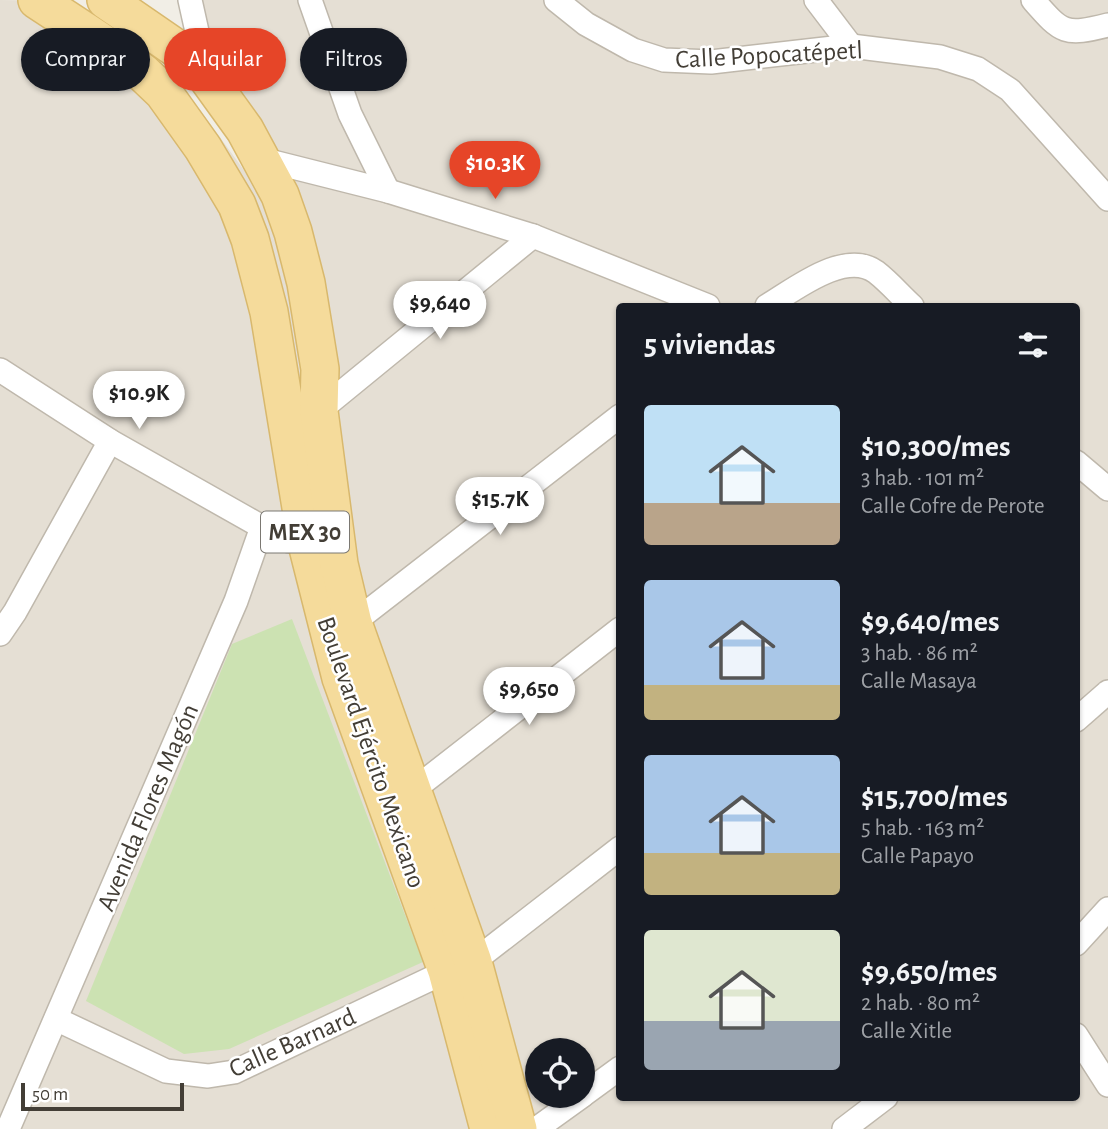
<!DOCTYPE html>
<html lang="es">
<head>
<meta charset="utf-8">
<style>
	body { margin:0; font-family:"Alegreya Sans",sans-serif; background:#20242c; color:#f1f3f6; height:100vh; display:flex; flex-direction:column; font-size:26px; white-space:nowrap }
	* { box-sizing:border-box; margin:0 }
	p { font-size:23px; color:#9ea1a6 }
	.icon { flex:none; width:38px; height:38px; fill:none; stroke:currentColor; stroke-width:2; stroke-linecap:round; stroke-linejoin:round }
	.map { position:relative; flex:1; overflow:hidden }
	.sheet { position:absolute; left:616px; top:303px; width:464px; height:798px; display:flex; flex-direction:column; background:#171b24; border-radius:7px; box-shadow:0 2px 5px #0004 }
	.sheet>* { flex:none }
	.banner { position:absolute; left:21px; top:28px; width:490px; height:63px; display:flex; gap:14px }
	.buttons { position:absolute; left:525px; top:1038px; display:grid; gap:14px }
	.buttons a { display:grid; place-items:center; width:70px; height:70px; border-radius:50%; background:#171b24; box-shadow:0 2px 5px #0004; font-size:35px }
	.scale { position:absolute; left:21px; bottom:18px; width:163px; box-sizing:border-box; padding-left:7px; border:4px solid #433e36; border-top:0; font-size:19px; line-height:24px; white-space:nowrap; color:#433e36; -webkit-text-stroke:5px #fff; paint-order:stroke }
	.price { position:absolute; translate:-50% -60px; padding:0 16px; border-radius:24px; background:#fff; color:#222; font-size:23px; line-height:46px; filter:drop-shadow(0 2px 4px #0008) }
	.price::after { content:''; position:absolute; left:50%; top:42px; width:21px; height:16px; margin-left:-10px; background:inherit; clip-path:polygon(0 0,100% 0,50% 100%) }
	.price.selected { background:#e64528; color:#fff }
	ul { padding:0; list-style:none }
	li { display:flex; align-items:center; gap:21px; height:175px; padding:0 28px }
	li span { display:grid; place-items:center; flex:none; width:196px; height:140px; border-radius:7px; color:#555 }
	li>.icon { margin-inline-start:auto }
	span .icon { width:84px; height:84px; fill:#fffc; stroke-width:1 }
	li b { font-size:30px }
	h2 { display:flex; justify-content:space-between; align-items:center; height:84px; padding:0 28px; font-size:30px }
	.chip { padding:0 24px; border-radius:32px; background:#171b24; box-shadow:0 2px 5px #0004; font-size:24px; line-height:63px }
	.chip.selected { background:#e64528; color:#fff }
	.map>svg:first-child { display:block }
</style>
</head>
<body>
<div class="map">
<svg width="1108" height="1129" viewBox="0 0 1108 1129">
	<rect width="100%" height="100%" fill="#f1eee6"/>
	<!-- residential -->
	<path fill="#e5dfd4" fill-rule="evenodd" d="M0,0L66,1L186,91L249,177L198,0H1108V1129H0ZM620,306H1076V1097H620ZM537,1050H583V1096H537Z"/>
	<!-- pitch -->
	<path fill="#cce2b2" d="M292,619L423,962L229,1049L184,1054L86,1001L232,644Z"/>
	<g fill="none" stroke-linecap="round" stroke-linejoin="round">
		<!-- minor casing -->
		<g stroke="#bfb8ac" stroke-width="26">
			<g id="minor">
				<path d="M190,0L198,36L210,72"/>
				<path d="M310,0L350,114L388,191"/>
				<path d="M556,0L586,24L633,50L664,60L711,62L851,46L940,57L978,69L1010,90L1108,199"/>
				<path d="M816,0L851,46"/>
				<path d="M1033,0C1062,33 1064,36 1108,25"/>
				<path d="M261,159L388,191L533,236L708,306"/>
				<path d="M767,306C794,290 845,249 876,272C889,282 900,295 912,306"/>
				<path d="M0,370L110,441L262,527"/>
				<path d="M319,411L533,236"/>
				<path d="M1076,462L1108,489"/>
				<path d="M353,623L620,416"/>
				<path d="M0,634L15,612L110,441"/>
				<path d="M1076,720L1108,692"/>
				<path d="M412,791L620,629"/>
				<path d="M1076,944L1108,909"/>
				<path d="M473,962L620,848"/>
				<path d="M56,1019L166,1071L208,1076L234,1072L447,971"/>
				<path d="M1076,1035L1108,1085"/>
				<path d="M583,1095L620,1068"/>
				<path d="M8,1129L236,601L262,527L290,541L307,544"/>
				<path d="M536,1129L582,1096"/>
				<path d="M844,1129L886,1097"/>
			</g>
		</g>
		<!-- primary casing -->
		<g stroke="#d8b86d" stroke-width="40">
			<g id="primary">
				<path d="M37,0L110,48L142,72L163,92L203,148L237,205L250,239L269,312L307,544L341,678L447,971L489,1129"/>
				<path d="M106,0L196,62L245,130L280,195L293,232L306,283L320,369L319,411L339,564L353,623L473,962L518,1129"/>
			</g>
		</g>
		<!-- minor -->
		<use href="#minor" stroke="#fff" stroke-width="23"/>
		<!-- primary -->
		<use href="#primary" stroke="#f5db9b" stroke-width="37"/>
	</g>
	<g text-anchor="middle" stroke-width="5" stroke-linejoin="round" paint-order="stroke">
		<!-- shield labels -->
		<rect fill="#fff" stroke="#7b7872" stroke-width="2" x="261" y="511.5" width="88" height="41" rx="5"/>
		<g font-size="24" font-weight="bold" fill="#433e36">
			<text x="305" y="540">MEX 30</text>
		</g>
		<!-- street labels -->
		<g font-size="26" fill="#433e36" stroke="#fff">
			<text transform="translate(769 54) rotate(-3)" y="9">Calle Popocatépetl</text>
			<text transform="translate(372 752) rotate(71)" y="9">Boulevard Ejército Mexicano</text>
			<text transform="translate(147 807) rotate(-67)" y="9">Avenida Flores Magón</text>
			<text transform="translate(292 1042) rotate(-24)" y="9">Calle Barnard</text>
		</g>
	</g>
</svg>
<div class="buttons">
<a><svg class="icon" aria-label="locate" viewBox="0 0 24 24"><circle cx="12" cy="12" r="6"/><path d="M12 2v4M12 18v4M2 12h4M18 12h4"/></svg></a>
</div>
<div class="scale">50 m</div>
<b class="price selected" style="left:495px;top:201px">$10.3K</b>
<b class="price" style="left:440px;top:341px">$9,640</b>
<b class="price" style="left:139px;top:431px">$10.9K</b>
<b class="price" style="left:500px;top:537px">$15.7K</b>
<b class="price" style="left:529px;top:727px">$9,650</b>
<div class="banner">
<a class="chip">Comprar</a>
<a class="chip selected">Alquilar</a>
<a class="chip">Filtros</a>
</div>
<section class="sheet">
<h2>5 viviendas<svg class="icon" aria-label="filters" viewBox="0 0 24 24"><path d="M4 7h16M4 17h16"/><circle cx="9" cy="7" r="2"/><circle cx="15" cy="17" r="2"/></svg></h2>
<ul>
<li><span style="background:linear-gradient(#bfe0f5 70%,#b9a48a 0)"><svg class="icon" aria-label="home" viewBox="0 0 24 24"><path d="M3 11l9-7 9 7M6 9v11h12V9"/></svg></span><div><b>$10,300/mes</b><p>3 hab. · 101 m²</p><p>Calle Cofre de Perote</p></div></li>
<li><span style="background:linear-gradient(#a9c7e8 75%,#c2b280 0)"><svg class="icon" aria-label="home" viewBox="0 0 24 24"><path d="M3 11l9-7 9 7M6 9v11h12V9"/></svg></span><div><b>$9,640/mes</b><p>3 hab. · 86 m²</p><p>Calle Masaya</p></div></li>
<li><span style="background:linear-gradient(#a9c7e8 70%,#c2b280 0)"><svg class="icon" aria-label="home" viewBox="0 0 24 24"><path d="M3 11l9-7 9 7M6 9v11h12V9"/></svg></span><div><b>$15,700/mes</b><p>5 hab. · 163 m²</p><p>Calle Papayo</p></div></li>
<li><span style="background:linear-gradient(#dfe7d0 65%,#9aa5b1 0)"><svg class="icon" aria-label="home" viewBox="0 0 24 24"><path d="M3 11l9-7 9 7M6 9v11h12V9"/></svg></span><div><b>$9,650/mes</b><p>2 hab. · 80 m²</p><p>Calle Xitle</p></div></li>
</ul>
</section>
</div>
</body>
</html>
